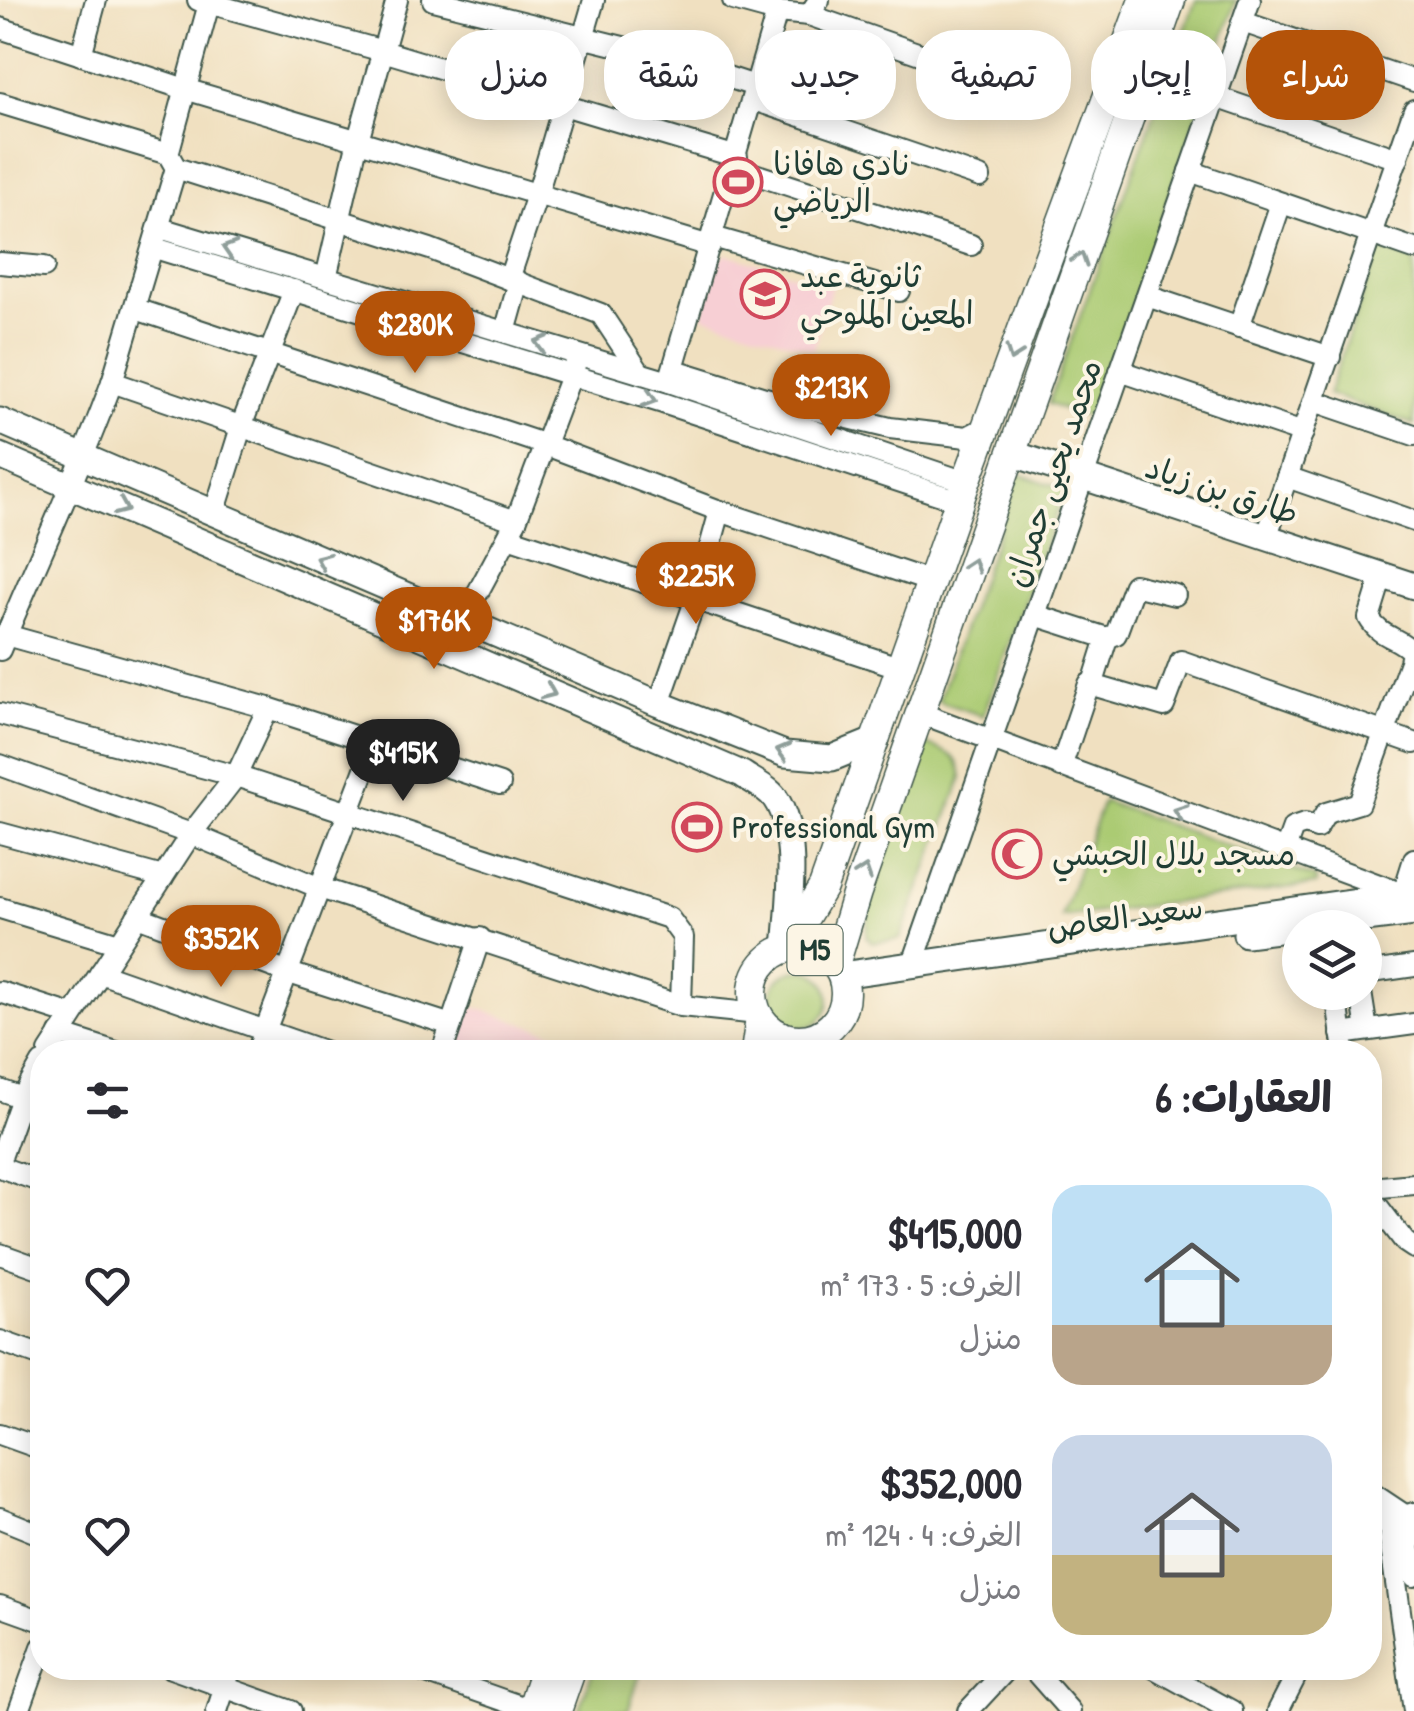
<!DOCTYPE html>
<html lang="ar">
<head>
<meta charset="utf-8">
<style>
	body { margin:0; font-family:"Patrick Hand","Playpen Sans Arabic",sans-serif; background:#f2f2f3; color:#2b2b33; direction:rtl; height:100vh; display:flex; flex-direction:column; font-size:38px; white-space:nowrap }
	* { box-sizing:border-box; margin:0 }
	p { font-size:32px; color:#7c7c81 }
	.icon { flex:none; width:55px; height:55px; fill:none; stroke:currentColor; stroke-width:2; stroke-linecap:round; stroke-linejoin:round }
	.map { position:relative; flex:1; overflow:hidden; direction:ltr }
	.drawer { position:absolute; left:30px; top:1040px; width:1352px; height:640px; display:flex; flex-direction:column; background:#fff; border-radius:40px; box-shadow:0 5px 25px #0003; direction:rtl }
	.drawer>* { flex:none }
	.top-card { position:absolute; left:30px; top:30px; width:1355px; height:90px; direction:rtl; display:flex; gap:20px }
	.controls { position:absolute; left:1282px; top:910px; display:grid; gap:20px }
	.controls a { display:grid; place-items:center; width:100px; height:100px; border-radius:50%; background:#fff; box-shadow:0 5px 25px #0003; font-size:50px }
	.price { position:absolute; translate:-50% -85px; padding:0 22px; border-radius:35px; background:#b45309; color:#fff; font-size:32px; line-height:65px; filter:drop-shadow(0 2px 5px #0008) }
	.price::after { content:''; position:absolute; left:50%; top:60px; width:30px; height:22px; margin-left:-15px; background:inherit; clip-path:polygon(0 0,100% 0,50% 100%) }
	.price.current { background:#222; color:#fff }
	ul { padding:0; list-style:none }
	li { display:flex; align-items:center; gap:30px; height:250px; padding:0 50px }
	li span { display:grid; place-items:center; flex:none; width:280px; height:200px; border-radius:30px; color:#555 }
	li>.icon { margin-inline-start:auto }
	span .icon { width:120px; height:120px; fill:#fffc; stroke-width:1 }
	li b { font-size:42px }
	h2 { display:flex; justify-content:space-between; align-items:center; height:120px; padding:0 50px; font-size:42px }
	.pill { padding:0 35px; border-radius:40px; background:#fff; box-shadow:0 5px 25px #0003; font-size:35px; line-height:90px }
	.pill.current { background:#b45309; color:#fff }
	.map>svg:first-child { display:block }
</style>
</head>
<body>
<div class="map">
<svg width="1414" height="1711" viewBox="0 0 1414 1711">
	<rect width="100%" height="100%" fill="#fcf5e5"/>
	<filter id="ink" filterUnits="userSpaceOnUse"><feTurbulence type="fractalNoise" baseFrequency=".01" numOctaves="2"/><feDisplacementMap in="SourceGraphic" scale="20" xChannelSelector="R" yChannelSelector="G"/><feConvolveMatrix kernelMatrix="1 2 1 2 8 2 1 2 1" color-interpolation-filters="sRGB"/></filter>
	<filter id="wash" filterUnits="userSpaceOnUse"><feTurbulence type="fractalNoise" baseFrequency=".0048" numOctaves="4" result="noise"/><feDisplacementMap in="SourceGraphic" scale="40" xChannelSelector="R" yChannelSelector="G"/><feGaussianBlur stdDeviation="2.25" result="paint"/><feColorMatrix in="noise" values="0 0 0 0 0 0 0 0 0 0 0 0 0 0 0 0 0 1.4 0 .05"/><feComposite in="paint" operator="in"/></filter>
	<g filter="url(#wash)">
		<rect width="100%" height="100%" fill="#f0e0c0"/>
		<!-- built -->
		<g fill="#f7cfd4">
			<path d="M727,254L832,286L814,350L702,316L720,258Z"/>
			<path d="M468,1005L555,1034L549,1052H452Z"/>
		</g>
		<!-- green -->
		<g fill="#abcb73" stroke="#658454" stroke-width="2.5">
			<path d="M1196,0H1236L1094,419L1048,404Z"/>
			<path d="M1379,249L1414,261V425L1328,394Z"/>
			<path d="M1019,474L1065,489L983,716L938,701Z"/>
			<path d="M926,744C946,752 959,754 962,777L900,939L872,943L866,936L871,893Z"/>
			<path d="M1103,801L1316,878V884L1061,917Z"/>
			<circle cx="800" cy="999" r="29"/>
			<path d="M594,1668H642L628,1711H578Z"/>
		</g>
	</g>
	<g filter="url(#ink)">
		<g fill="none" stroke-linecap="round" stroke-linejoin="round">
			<!-- minor casing -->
			<g stroke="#3e5549" stroke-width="24">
				<g id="minor">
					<path d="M198,0L383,51L737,157"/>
					<path d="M433,0L675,60L758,87"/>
					<path d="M733,0L777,12L809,15L819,0"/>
					<path d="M809,15L940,61"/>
					<path d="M1243,22L1414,81"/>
					<path d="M0,28L185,89L710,246"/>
					<path d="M81,55L96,0"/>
					<path d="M1216,97L1398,159"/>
					<path d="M754,100L980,177"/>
					<path d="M0,103L168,154L176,168L430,249L601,314L640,373"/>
					<path d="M168,154L210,0"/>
					<path d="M733,167L971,245"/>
					<path d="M1190,171L1414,249"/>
					<path d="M160,228L669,382L966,482"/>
					<path d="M713,237L899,291"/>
					<path d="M155,248L663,403L959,501"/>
					<path d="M0,263L44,267"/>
					<path d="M326,278L358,140L397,0"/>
					<path d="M509,279L537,195L594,0"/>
					<path d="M1147,296L1330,357"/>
					<path d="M136,309L546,445L720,511L932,582"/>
					<path d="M1239,327L1281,203"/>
					<path d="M505,332L519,282"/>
					<path d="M675,370L765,398L890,428L967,437L986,427"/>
					<path d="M1120,371L1303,433"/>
					<path d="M112,382L176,168"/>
					<path d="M669,382L777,12"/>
					<path d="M1314,401L1414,435"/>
					<path d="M1287,477L1414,521"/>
					<path d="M214,514L242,424L294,290"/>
					<path d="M508,537L901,668"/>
					<path d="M1266,538L1414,110"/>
					<path d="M1035,615L1107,638L1116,634L1134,585L1175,595"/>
					<path d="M463,620L516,521L575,365"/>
					<path d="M6,635L268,708L500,784"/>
					<path d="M0,650C37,560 79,473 112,382L516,521"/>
					<path d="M1093,683L1107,638"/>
					<path d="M659,704L695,601L720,511"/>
					<path d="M920,713L1403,894L1414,859"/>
					<path d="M0,714L236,776L669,918L683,937L681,1006"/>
					<path d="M0,765L191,834L320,888L681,1006L758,1014"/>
					<path d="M1061,767L1089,684L1164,706L1181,661L1414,743"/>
					<path d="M0,833L163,877"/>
					<path d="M1285,850L1293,828L1305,824L1317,828L1326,813L1359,803L1410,662L1412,652C1400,637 1380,638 1369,618L1382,576"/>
					<path d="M0,908L119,944"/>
					<path d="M137,916L286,972L451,1025"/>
					<path d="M912,966L1250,0"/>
					<path d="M100,973L326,1052"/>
					<path d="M1365,973L1414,966"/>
					<path d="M0,992L72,1015"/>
					<path d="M1336,992L1344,1052"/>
					<path d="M1361,992L1367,1030"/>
					<path d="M60,1034L116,1052"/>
					<path d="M1341,1034L1414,1024"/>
					<path d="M49,1052L191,834L236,776L268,708"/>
					<path d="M257,1052L375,743"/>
					<path d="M442,1052L480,938"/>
					<path d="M0,1090L42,1105"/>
					<path d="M0,1160L22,1098L42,1063"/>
					<path d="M0,1167L42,1182"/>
					<path d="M1370,1188L1414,1184"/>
					<path d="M1370,1196L1405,1242L1414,1248"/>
					<path d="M0,1254L42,1269"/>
					<path d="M0,1341L42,1356"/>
					<path d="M0,1434L42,1449"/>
					<path d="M1370,1492L1412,1520"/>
					<path d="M1370,1515L1410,1539"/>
					<path d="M0,1518L42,1535"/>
					<path d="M1414,1534L1409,1546L1414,1576"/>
					<path d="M0,1606L42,1621"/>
					<path d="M171,1668L291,1711"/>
					<path d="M412,1668L531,1710"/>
					<path d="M1032,1668L1070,1711"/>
					<path d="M1154,1668L1232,1711"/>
					<path d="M19,1711L42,1647"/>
					<path d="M217,1711L231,1668"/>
					<path d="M968,1711L1008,1668"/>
					<path d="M1278,1711L1300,1668"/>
					<path d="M1414,1711L1390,1540C1392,1524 1398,1517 1414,1513"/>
				</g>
			</g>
			<!-- major casing -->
			<g stroke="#3e5549" stroke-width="29">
				<g id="major">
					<path d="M0,421L659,704L785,754L832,758L876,740"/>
					<path d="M1011,453L1414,586"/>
					<path d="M0,456L742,774C752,781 768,788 775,798C800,834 789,906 786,949"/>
					<path d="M1246,934L1414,913"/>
					<path d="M841,975L1414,893"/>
				</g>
			</g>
			<!-- highway casing -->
			<g stroke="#3e5549" stroke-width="31">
				<g id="highway">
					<circle cx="799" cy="993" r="46"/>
					<path d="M786,949L823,887L966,482L1143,0"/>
					<path d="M835,965L857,892L1171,0"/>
					<path d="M755,1052L760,1018"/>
					<path d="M531,1711L545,1668"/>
					<path d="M557,1711L572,1668"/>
				</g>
			</g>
			<!-- minor -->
			<use href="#minor" stroke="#fff" stroke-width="20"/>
			<!-- major -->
			<use href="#major" stroke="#fff" stroke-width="25"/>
			<!-- highway -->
			<use href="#highway" stroke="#fff" stroke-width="28"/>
		</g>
		<!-- one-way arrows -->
		<defs><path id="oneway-chevron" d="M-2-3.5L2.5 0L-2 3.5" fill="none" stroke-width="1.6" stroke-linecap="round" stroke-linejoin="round" transform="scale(2.5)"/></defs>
		<g stroke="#8f9e9a">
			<use href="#oneway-chevron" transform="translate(229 249) rotate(-163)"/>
			<use href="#oneway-chevron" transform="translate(1080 259) rotate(-71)"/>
			<use href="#oneway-chevron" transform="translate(541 343) rotate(-164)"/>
			<use href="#oneway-chevron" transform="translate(1013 354) rotate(110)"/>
			<use href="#oneway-chevron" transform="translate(650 399) rotate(17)"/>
			<use href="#oneway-chevron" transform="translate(122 508) rotate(23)"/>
			<use href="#oneway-chevron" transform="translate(322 560) rotate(-157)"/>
			<use href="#oneway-chevron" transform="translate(972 565) rotate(-71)"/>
			<use href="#oneway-chevron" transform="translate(549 692) rotate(23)"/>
			<use href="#oneway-chevron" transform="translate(783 751) rotate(-165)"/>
			<use href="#oneway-chevron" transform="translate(1180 812) rotate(-160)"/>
			<use href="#oneway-chevron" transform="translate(864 872) rotate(-71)"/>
		</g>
	</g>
	<!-- icons -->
	<defs>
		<g id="stadium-ring" transform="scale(2.5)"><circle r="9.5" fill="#fcf5e5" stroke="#d1495b" stroke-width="1.5"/><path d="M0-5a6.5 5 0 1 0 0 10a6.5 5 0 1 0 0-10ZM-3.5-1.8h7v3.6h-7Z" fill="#d1495b"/></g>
		<g id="school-ring" transform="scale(2.5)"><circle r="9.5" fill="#fcf5e5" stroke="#d1495b" stroke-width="1.5"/><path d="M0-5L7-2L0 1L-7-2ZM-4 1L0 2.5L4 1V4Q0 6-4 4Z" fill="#d1495b"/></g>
		<g id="mosque-ring" transform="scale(2.5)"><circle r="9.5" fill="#fcf5e5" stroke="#d1495b" stroke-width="1.5"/><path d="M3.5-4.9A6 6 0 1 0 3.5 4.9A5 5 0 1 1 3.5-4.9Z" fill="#d1495b"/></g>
	</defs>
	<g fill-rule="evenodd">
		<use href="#stadium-ring" x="738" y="182"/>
		<use href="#school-ring" x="765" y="294"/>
		<use href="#stadium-ring" x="697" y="827"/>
		<use href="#mosque-ring" x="1017" y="854"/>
	</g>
	<g text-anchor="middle" stroke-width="8" stroke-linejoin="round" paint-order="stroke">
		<!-- shield labels -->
		<rect fill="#fcf5e5" stroke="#617469" stroke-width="2.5" x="787.5" y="925" width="55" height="50" rx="8"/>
		<g font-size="30" font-weight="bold" fill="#1f3d34">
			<text x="815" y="960">M5</text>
		</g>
		<!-- poi labels -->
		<g font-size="32" fill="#1f3d34" stroke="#fcf5e5" text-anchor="start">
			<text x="773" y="175">نادي هافانا<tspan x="773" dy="37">الرياضي</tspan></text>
			<text x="800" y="287">ثانوية عبد<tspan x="800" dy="37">المعين الملوحي</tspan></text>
			<text x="732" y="838">Professional Gym</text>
			<text x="1052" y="865">مسجد بلال الحبشي</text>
		</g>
		<!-- street labels -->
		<g font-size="32" fill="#1f3d34" stroke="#fcf5e5">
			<text transform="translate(1053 473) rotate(-71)" y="11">محمد يحيى جمران</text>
			<text transform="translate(1222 490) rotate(18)" y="11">طارق بن زياد</text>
			<text transform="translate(1125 917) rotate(-8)" y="11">سعيد العاص</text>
		</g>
	</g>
</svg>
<div class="controls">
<a><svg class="icon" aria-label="layers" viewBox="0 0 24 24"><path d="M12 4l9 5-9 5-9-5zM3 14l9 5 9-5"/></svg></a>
</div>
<b class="price" style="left:415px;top:376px">$280K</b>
<b class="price" style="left:831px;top:439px">$213K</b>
<b class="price" style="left:696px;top:627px">$225K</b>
<b class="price" style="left:434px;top:672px">$176K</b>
<b class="price current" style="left:403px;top:804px">$415K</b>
<b class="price" style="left:221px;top:990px">$352K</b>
<div class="top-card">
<a class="pill current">شراء</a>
<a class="pill">إيجار</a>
<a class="pill">تصفية</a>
<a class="pill">جديد</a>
<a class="pill">شقة</a>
<a class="pill">منزل</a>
</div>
<section class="drawer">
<h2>العقارات: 6<svg class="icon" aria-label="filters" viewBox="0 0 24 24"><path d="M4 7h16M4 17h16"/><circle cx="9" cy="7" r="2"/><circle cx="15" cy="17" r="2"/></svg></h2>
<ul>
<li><span style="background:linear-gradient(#bfe0f5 70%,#b9a48a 0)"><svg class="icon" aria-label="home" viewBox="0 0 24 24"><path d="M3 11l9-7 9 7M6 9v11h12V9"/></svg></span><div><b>$415,000</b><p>الغرف: 5 · 173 m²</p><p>منزل</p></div><svg class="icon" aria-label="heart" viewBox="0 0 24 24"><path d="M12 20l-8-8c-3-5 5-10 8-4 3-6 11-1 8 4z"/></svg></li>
<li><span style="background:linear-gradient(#c9d6e8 60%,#c2b280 0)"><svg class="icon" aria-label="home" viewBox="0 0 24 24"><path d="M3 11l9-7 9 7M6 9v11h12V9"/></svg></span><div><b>$352,000</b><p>الغرف: 4 · 124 m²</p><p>منزل</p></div><svg class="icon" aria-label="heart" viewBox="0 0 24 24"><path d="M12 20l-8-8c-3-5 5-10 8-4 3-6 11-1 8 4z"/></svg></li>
</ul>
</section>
</div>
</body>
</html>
